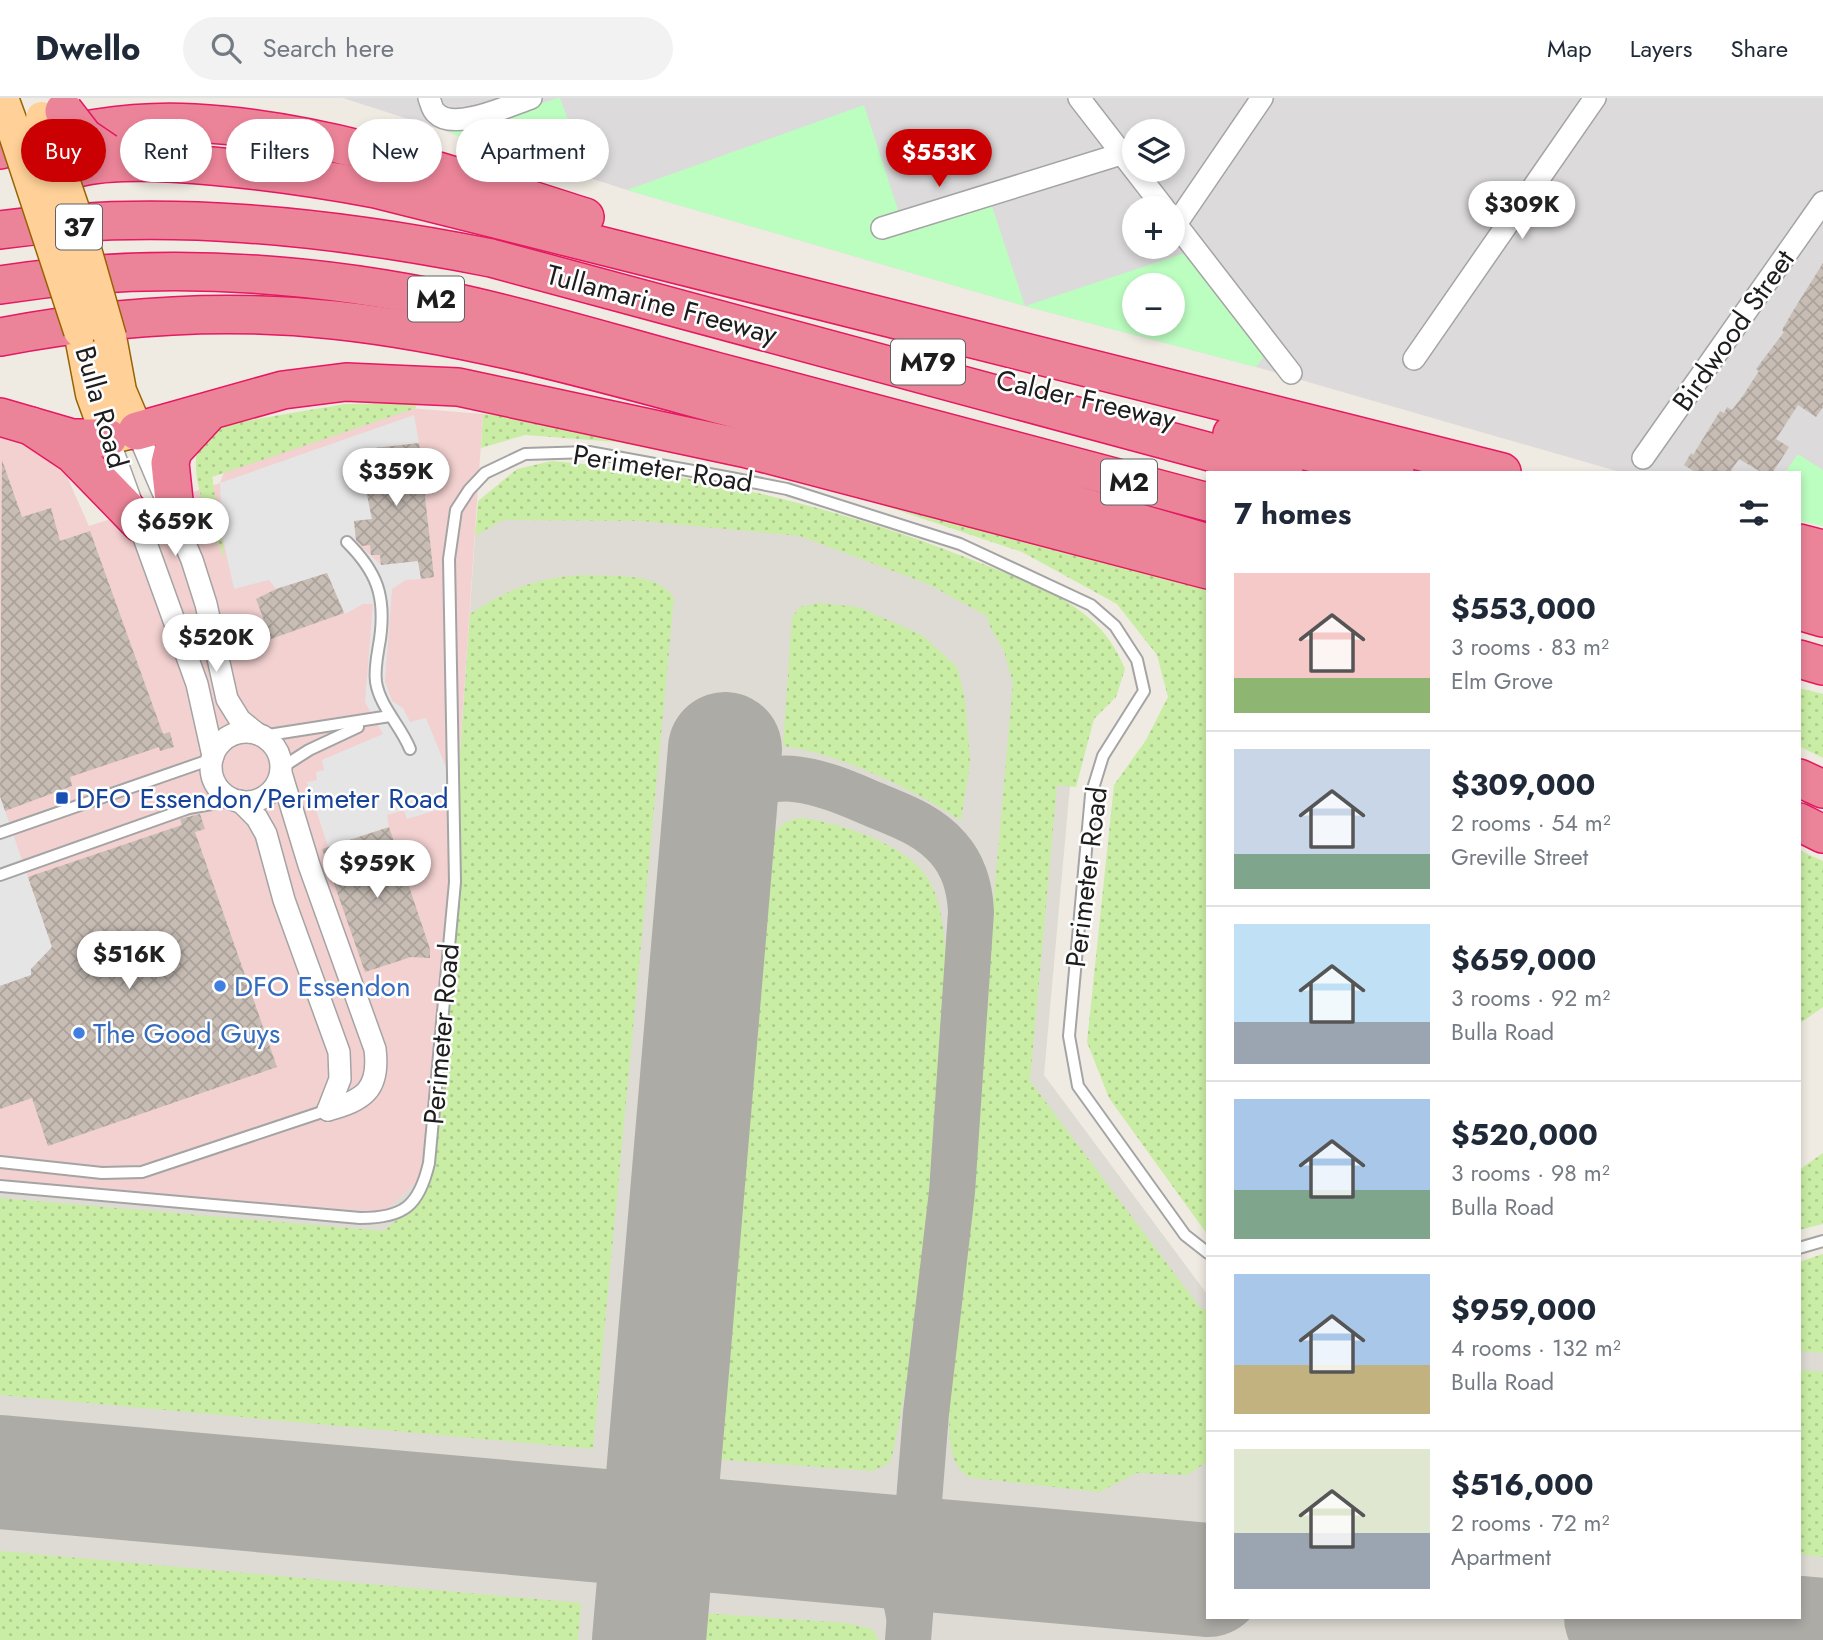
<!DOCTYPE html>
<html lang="en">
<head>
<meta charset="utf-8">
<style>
	body { margin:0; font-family:Jost,sans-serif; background:#f2f2f3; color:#1f2937; height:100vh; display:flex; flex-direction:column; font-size:26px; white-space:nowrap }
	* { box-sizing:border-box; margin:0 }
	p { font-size:23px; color:#747a83 }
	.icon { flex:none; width:38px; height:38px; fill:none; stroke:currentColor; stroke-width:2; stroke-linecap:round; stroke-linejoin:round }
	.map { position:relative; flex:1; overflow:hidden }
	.sheet { position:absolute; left:1206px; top:373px; width:595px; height:1148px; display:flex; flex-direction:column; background:#fff; border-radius:0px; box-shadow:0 4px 10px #0003 }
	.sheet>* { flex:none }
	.hud { position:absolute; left:21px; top:21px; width:665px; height:63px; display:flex; gap:14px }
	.buttons { position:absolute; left:1122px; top:21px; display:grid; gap:14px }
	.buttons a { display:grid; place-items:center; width:63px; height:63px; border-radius:50%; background:#fff; box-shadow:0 4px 10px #0003; font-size:35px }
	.price { position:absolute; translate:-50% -60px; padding:0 16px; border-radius:24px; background:#fff; color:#222; font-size:23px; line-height:46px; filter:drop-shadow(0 2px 4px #0008) }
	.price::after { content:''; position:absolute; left:50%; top:42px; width:21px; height:16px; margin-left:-10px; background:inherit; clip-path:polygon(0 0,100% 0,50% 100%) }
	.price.selected { background:#cb0002; color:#fff }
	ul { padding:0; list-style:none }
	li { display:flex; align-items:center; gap:21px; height:175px; padding:0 28px }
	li+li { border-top:2px solid #e0e1e3 }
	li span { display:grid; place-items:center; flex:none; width:196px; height:140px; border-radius:0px; color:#555 }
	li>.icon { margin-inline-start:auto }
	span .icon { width:84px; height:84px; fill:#fffc; stroke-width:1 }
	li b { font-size:30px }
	h2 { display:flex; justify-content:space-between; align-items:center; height:84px; padding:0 28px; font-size:30px }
	.chip { padding:0 24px; border-radius:32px; background:#fff; box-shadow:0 4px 10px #0003; font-size:24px; line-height:63px }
	.chip.selected { background:#cb0002; color:#fff }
	header { display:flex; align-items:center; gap:42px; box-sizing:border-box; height:98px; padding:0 35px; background:#fff; border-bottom:2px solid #e0e1e3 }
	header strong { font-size:33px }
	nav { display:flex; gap:38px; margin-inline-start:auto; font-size:24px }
	.search { width:490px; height:63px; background:#f2f2f3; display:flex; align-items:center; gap:18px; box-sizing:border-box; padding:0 24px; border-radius:38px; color:#747a83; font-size:26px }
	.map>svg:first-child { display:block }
</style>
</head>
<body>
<header>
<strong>Dwello</strong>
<div class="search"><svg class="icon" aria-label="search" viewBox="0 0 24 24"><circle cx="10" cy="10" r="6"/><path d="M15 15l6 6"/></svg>Search here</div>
<nav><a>Map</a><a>Layers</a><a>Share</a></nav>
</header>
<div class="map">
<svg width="1823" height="1542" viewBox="0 0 1823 1542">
	<defs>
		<pattern id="grass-dots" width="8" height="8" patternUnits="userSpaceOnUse" patternTransform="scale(1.75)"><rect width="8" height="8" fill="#c9eda4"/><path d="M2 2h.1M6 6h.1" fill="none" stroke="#accb8d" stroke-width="1.8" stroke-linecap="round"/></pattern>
		<pattern id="building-cross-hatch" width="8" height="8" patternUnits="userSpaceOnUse" patternTransform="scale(1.75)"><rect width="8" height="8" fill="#c7bdb5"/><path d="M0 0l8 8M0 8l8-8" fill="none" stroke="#aaa29b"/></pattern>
	</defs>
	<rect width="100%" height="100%" fill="#efebe2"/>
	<!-- residential -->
	<path fill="#dcdada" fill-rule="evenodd" d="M343,0H1823V424L1799,374H1620L1256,269L1025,208L627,92ZM1134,33H1172V72H1134ZM1134,110H1172V149H1134ZM1134,187H1172V226H1134Z"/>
	<!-- commercial -->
	<path fill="#f2d1d0" d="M409,310L483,316L457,696L421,1080L383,1115L0,1085V336L43,355L64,372L89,428L220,385L240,331Z"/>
	<!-- airport -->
	<path fill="#dedbd4" d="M620,375L1084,532L1044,977L1207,1196L1208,1519H1799V1248L1823,1250V1542H0V1085L384,1114L421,1080L457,696L476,425L483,405Z"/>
	<!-- grass -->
	<g fill="url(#grass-dots)">
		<path d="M415,305L416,310L212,379L225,461C213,433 184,372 201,342C207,333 222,324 230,317L240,324L345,306Z"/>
		<path d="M483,316L553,323L701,348L1207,487V1136L1109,1000L1087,944L1114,687L1146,642L1168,599L1157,557L1117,506L1022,454L820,386L617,344L525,337L481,350Z"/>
		<path d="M552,363C697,375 840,409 975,463C1014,478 1056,492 1089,520C1105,533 1117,552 1125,571L1116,599L1094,621L1076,689L1057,687L1030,983L1201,1211H1207V1364L1187,1377L1137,1375L1099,1394L973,1380C942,1372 950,1315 950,1291L1013,585L1004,553L991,531L987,518L928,486L800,438L642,423L503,422L475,438L478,403L517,371Z"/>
		<path d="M584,477C614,479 656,473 674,500L593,1351L0,1297V1100L384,1133L421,1100L430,1086L470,516C507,491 539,479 584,477Z"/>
		<path d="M818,505L858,509L922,537L957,569L965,600L970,664L961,723C916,692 838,655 783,648L792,519L800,509Z"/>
		<path d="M1799,590L1823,596V660L1799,648Z"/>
		<path d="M803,720C842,726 912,747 931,786C956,838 943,929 939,986C929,1111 919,1236 892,1359L889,1365L873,1373L712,1361L772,742C778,727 787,721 803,720Z"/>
		<path d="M1799,752L1823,763V909L1799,926Z"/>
		<path d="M1823,1055V1126L1799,1132V1072Z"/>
		<path d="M1823,1156V1255L1799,1253V1164Z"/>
		<path d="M1799,1272L1823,1274V1459L1799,1456Z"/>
		<path d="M0,1453L581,1505L578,1542H0Z"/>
		<path d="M701,1515L846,1525L872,1531L879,1542H698Z"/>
	</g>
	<!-- park -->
	<g fill="#bcfdc0" fill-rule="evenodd">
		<path d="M560,0L588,77L449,35L558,0Z"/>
		<path d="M864,7L899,115L990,102L1025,208L1188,154L1268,253L1256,269L1025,208L627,92ZM1134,187H1172V226H1134Z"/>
		<path d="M1798,356L1823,372V428L1799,423V374H1785Z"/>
	</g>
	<!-- parking -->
	<g fill="#e5e5e5">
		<path d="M414,317L419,345L366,351L368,367L361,368L372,421L354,423L357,449L364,451L381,467L418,463L421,481L406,482L392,491L385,583L392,603L403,610L410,624L426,620L457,696L437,697L440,711L407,721L404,712L387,717L389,729L328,749L307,684L317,682L316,674L324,672L322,662L383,636L365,604L373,506H363L345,516L327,475L276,491L269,482L234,491L222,437L220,385Z"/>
		<path d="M0,698L52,849L31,877L0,888Z"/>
	</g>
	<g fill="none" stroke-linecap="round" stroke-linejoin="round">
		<!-- taxiway -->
		<g stroke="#adaba6" stroke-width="46">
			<path d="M714,783C717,759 716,725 732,706C769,659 830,688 875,707C901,718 928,727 948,750C964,768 970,789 971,814L952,1094L926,1315L908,1542"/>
			<path d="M853,1451C884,1461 905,1485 909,1518"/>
		</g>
		<!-- runway -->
		<g stroke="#adaba6" stroke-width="114">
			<path d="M0,1374L1208,1482"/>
			<path d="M1621,1519L1823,1537"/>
			<path d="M649,1542L725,651"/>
		</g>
	</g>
	<!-- building -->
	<g fill="url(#building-cross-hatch)">
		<path d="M1823,165V309L1816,319L1798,307L1776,341L1789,349L1773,374H1761L1739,361L1730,374H1695L1684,367L1691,355L1693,357L1720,313L1724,315L1727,309L1732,312L1742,299L1759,273L1756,271L1784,234L1782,232L1793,213Z"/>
		<path d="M419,345L434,479L421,481L418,463L381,467L380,457H371L370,447L362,448L356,442L354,423L372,421L361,368L368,367L366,351Z"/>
		<path d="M2,362L22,419L51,410L60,443L90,433L163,636L170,634L174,649L160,653L159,649L70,679L72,688L5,713L0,698Z"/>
		<path d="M327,475L344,515L271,541L256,501L276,491Z"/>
		<path d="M200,716L205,731L195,734L277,969L48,1048L32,1000L0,1011V888L31,877V871L52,849L28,779L182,727L180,721Z"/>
		<path d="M389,729L430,851V860L411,859L365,874L322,751Z"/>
	</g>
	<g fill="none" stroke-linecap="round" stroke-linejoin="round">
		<!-- lane casing -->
		<g stroke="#a4a4a4" stroke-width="14">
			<g id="lane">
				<path d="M347,444C377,474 386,498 380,541C378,554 374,570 376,584C380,609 401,628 410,651"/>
				<path d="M262,638L390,618"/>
				<path d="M281,670L309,652L358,629"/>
				<path d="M0,735L212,661"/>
				<path d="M0,777L189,710L234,702"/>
				<path d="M0,1064L102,1075L142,1074L328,1012"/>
				<path d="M0,1088L360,1120C404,1120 419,1108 429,1065L455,784L449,461L456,412L469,392L485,375L525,356L589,354L731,380L787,391L960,446L1091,507L1115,528L1137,562L1144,593L1103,658L1091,697L1069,938L1078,988L1185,1137L1208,1155"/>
				<path d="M1799,1150L1823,1143"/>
			</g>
		</g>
		<!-- street casing -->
		<g stroke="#a4a4a4" stroke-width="24">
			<g id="street">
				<path d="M429,0C431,5 432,12 436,15C454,34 510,7 531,0"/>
				<path d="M1079,0L1164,110"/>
				<path d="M1172,121L1291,275"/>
				<path d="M1176,126L1262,0"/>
				<path d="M882,130L1121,56"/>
				<path d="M1414,261L1595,0"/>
				<path d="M137,333L192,462L206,506L227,601L240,622L256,635"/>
				<path d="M108,340L197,586L213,658"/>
				<path d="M1643,360L1823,104"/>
				<circle cx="246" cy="669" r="35"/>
				<path d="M281,675L309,767L375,951C380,992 364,1002 328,1012"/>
				<path d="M240,703L257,720L266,736L284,802L339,954L340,981L328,1012"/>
			</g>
		</g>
		<!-- primary casing -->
		<g stroke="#976300" stroke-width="35">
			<g id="primary">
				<path d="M2,0L13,30"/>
				<path d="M80,233L92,296L108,340L137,333L120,293L110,239"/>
			</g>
		</g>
		<!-- highway casing -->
		<g stroke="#e51861" stroke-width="40">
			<g id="highway">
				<path d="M0,52C63,34 128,21 194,25C328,32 458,79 585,119"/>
				<path d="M62,77C109,46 317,80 376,91L1502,374"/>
				<path d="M0,132C163,110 330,128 491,160L1284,374"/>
				<path d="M0,187C153,163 312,173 463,206C548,225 631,251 715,273C879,317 1043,361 1208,404"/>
				<path d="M0,239C110,218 222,210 334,222C474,237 611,278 747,314C901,356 1054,400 1208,445"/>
				<path d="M0,319L72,340H108"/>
				<path d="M31,328L73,356L140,425"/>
				<path d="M137,333L283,292L346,284L458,289L747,351L1208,472"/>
				<path d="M1232,336L1395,374"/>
				<path d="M176,421L170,365L173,353L210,313"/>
				<path d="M1799,445L1823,451"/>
				<path d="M1799,478L1823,484"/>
				<path d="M1799,513L1823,520"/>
				<path d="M1799,561L1823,568"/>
				<path d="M1799,680L1823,691"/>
				<path d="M1799,724L1823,736"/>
			</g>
		</g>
		<!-- lane -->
		<use href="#lane" stroke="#fff" stroke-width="10"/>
		<!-- street -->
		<use href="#street" stroke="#fff" stroke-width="21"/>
		<!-- primary -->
		<use href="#primary" stroke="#ffd198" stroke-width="32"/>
		<!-- highway -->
		<use href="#highway" stroke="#ec8499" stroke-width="37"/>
		<!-- primary-bridge casing -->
		<g stroke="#976300" stroke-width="35" stroke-linecap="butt">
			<g id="primary-bridge">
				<path d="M42,20L76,120L110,239"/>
				<path d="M13,30L80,233"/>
			</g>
		</g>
		<!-- highway-bridge casing -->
		<g stroke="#e51861" stroke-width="40" stroke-linecap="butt">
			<path id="highway-bridge" d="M64,13L84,39L106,54"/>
		</g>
		<!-- primary-bridge -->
		<use href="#primary-bridge" stroke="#ffd198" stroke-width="32"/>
		<!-- highway-bridge -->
		<use href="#highway-bridge" stroke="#ec8499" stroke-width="37"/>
	</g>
	<!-- markers -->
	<rect fill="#1a4fb4" stroke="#fff" stroke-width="2.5" x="55" y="693" width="14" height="14" rx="3.5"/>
	<g fill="#3f7fe0" stroke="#fff" stroke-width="2.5">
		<circle cx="220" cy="888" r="7"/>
		<circle cx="79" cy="935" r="7"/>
	</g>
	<g text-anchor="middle" stroke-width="5" stroke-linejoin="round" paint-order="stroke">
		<!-- shield labels -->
		<g fill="#fff" stroke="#616161" stroke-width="2">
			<rect x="56" y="106.5" width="46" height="45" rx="5"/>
			<rect x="408" y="178.5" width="56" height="45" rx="5"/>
			<rect x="891" y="241.5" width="74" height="45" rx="5"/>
			<rect x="1101" y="361.5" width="56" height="45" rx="5"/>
		</g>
		<g font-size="26" font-weight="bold" fill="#1d1d1d">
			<text x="79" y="138">37</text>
			<text x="436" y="210">M2</text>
			<text x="928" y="273">M79</text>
			<text x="1129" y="393">M2</text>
		</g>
		<!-- street labels -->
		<g font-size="28" fill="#1d1d1d" stroke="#fff">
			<text transform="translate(662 206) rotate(15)" y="10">Tullamarine Freeway</text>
			<text transform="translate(1733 232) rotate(-55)" y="10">Birdwood Street</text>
			<text transform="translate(1086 301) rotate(13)" y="10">Calder Freeway</text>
			<text transform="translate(102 309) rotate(74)" y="10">Bulla Road</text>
			<text transform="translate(663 370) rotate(9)" y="10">Perimeter Road</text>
			<text transform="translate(1086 779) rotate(-83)" y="10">Perimeter Road</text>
			<text transform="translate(441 936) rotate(-85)" y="10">Perimeter Road</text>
		</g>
		<!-- transit labels -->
		<g font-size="28" fill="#164399" stroke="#fff" text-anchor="start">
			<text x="76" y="710">DFO Essendon/Perimeter Road</text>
		</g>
		<!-- shop labels -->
		<g font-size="28" fill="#366cbe" stroke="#fff" text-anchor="start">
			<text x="234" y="898">DFO Essendon</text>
			<text x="93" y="945">The Good Guys</text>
		</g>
	</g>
</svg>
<div class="buttons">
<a><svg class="icon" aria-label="layers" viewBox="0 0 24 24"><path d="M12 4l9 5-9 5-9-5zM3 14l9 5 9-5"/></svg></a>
<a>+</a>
<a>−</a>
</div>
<b class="price selected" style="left:939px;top:91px">$553K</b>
<b class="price" style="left:1522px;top:143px">$309K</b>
<b class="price" style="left:396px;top:410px">$359K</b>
<b class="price" style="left:175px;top:460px">$659K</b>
<b class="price" style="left:216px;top:576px">$520K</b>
<b class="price" style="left:377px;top:802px">$959K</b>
<b class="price" style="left:129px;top:893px">$516K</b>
<div class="hud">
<a class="chip selected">Buy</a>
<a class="chip">Rent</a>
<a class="chip">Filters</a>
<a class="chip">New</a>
<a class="chip">Apartment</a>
</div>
<section class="sheet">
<h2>7 homes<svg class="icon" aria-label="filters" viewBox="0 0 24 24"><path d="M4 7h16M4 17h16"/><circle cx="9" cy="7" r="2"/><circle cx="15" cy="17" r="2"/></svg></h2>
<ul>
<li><span style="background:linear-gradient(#f6c9c9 75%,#8fb573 0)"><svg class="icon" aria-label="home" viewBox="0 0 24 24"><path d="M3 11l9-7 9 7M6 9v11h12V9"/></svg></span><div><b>$553,000</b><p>3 rooms · 83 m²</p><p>Elm Grove</p></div></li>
<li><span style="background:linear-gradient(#c9d6e8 75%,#7fa58c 0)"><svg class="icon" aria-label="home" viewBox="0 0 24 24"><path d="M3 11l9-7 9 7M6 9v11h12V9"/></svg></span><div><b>$309,000</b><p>2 rooms · 54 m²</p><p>Greville Street</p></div></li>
<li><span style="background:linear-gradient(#bfe0f5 70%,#9aa5b1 0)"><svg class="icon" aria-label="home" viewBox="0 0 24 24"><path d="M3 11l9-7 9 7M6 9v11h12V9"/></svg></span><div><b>$659,000</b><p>3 rooms · 92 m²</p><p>Bulla Road</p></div></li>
<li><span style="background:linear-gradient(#a9c7e8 65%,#7fa58c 0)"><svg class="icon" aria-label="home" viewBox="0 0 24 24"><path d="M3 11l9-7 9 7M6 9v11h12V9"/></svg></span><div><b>$520,000</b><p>3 rooms · 98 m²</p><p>Bulla Road</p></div></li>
<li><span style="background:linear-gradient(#a9c7e8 65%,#c2b280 0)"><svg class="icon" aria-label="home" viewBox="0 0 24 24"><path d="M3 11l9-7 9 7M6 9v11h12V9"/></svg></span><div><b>$959,000</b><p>4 rooms · 132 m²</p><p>Bulla Road</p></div></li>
<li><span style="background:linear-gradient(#dfe7d0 60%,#9aa5b1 0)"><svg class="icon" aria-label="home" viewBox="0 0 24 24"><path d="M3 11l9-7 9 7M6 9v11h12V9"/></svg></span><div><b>$516,000</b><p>2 rooms · 72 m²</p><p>Apartment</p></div></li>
</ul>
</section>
</div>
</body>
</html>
